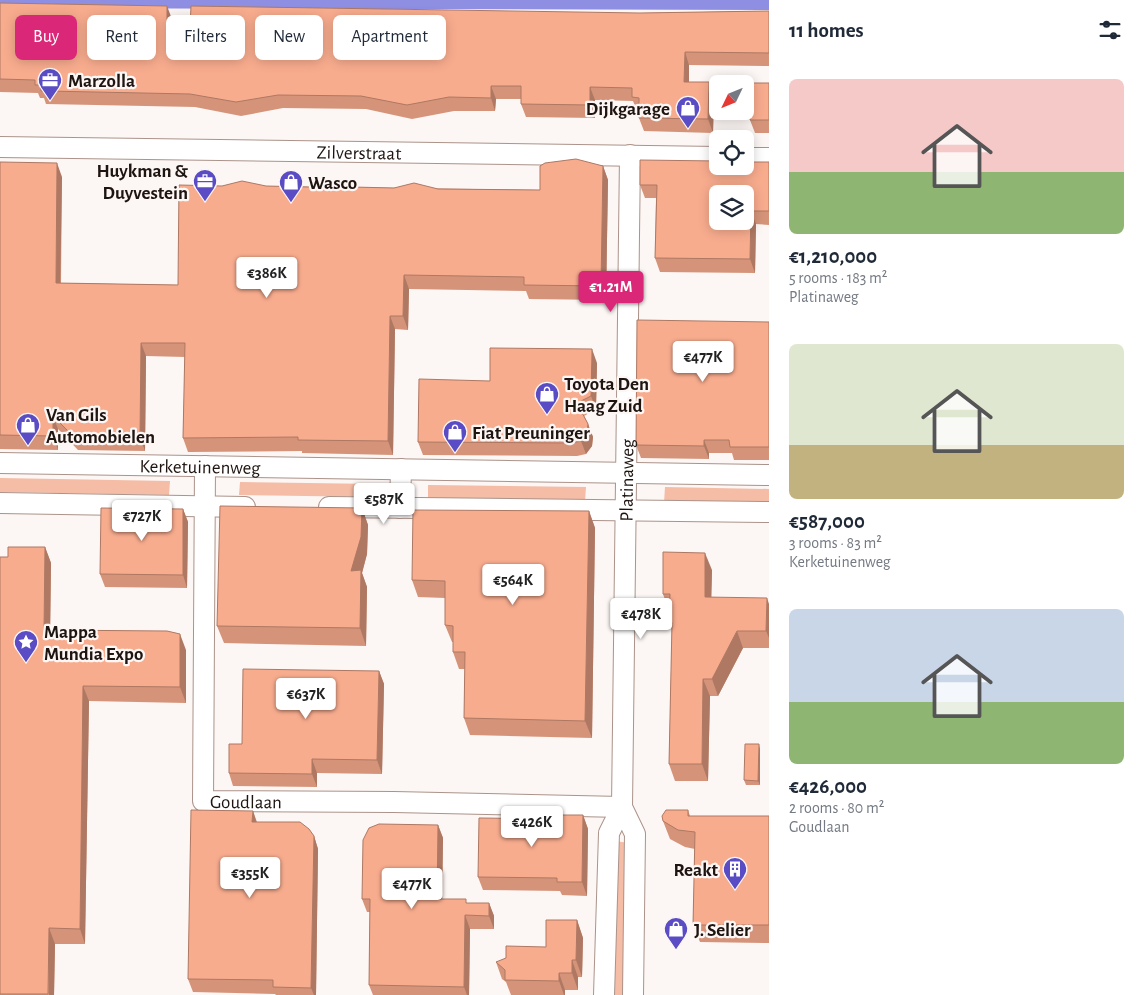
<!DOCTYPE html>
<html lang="en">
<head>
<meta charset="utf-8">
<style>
	body { margin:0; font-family:"Alegreya Sans",sans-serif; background:#f2f2f3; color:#1f2937; height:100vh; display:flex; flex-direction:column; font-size:19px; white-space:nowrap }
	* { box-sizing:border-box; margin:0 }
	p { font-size:16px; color:#747a83 }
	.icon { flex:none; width:28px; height:28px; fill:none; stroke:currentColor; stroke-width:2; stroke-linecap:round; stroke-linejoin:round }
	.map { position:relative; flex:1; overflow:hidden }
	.details { display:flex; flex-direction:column; background:#fff; width:375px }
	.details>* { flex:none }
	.top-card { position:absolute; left:15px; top:15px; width:475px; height:45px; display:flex; gap:10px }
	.needle { width:32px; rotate:227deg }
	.controls { position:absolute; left:709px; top:75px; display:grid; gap:10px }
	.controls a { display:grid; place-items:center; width:45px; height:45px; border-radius:8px; background:#fff; box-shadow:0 2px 12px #0003; font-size:25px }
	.price { position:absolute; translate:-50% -42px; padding:0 11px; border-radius:5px; background:#fff; color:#222; font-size:16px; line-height:32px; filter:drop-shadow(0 1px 2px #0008) }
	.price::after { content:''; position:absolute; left:50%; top:30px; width:15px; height:11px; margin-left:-8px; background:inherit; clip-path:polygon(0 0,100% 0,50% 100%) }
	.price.selected { background:#db2777; color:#fff }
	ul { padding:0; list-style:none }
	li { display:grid; align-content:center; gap:10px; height:265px; padding:0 20px }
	li span { display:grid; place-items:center; height:155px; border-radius:8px; color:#555 }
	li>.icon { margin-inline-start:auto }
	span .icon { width:90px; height:90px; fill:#fffc; stroke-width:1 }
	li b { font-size:21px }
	h2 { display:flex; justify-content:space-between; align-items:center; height:60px; padding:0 20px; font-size:21px }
	.pill { padding:0 18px; border-radius:8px; background:#fff; box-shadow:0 2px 12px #0003; font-size:18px; line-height:45px }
	.pill.selected { background:#db2777; color:#fff }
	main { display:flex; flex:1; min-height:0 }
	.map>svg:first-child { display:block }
</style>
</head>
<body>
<main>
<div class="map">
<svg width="769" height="995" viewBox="0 0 769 995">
	<rect width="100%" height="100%" fill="#fcf6f4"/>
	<!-- green -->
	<g fill="#f5bca6">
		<path d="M0,478L170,481L169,495L0,492Z"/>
		<path d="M240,482L378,484L377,497L239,495Z"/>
		<path d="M428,485L586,487L585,501L428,498Z"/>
		<path d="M665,487L769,489V505L664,503Z"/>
		<path d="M615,841L629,843L627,995H612Z"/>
	</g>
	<!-- water -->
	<path fill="#8e8fe3" d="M0,0H769V10L0,8Z"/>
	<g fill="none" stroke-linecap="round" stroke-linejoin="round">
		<!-- minor casing -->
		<g stroke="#ab938a" stroke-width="22">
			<g id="minor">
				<path id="s1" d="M0,147L718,157"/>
				<path d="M745,158H769"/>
				<path id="s2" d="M0,463L769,475"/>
				<path id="s3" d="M205,466L203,801L394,802L622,807"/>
				<path d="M0,503L245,507"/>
				<path d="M329,507L769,512"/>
				<path d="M400,508L401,469"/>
				<path d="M622,807L635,834L633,995"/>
				<path id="s4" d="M604,995L609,833L622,807L630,155"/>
			</g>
		</g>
		<!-- minor -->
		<use href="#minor" stroke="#fff" stroke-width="20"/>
	</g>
	<!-- wall -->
	<g fill="#d5947a">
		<path d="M0,3L172,19V50L189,51L640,13L769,11V66L689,65V82L714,95L713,133L644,131L639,118V111H637L633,101L595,100V118L526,117L521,104V99H496L495,111H454L412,119L366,109L283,108L241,116L195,107L46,104L44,98H40L38,93L0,92Z"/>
		<path d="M769,83V133H755L750,120Z"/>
		<path d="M0,162L62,177L61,283L178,285L266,186L540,190L603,166L608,180L606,300L529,299L526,291L409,289L408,330L395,329L393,455L302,453V451L188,452L183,438L185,357L146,356L145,451L78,450L58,429V450L0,449Z"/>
		<path d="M769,162V225L756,224L755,273L660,272L655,258L656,198H645L640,185Z"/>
		<path d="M769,322V460H734L732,453H709V459L641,458L636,445Z"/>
		<path d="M597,363L596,409L584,416L588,424L593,437L592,446L586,454L577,456L423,455L418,442Z"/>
		<path d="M362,508L368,525L367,554L362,573L367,587L366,646L224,643L217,626Z"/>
		<path d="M183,509L188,522L187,588L105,587L100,574Z"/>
		<path d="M589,511L595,528L592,738L470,735L464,718L465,669H459L453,652V642H452L445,625V598L418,597L412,580Z"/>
		<path d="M45,547L51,563L50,630L186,650V703L89,701L85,944H55L54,995H0V557H8Z"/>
		<path d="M712,570L711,597L769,604V648H743L718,696H710L708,781H675L669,764L672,626L669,618V611L663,594Z"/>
		<path d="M379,671L384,684L382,774L317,773V787L233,786L229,773L242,744Z"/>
		<path d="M760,749V785H746L744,780Z"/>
		<path d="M688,810L690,816H769V943L700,942L693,925L695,849L685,847L670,839L663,821Z"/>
		<path d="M253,811L257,822L314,836L318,849L316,995H276L275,994L193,992L188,979Z"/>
		<path d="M583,815L588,829L587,896L562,895L560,891L483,890L478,877L558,819Z"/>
		<path d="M438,825L443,838L442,899L467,903H489L494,916V929H470L469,995H373L369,985L370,912H367L362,899Z"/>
		<path d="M577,920L583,938L582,977H578V990H565V995H511L506,982L502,979L496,962L546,947Z"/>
	</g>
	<!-- shaded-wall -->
	<g fill="#ae7863">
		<path d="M167,6L172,19V63L167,50Z"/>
		<path d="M685,52L689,65V95L684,82Z"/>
		<path d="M709,82L714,95L713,133L708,119Z"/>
		<path d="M491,86L496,99L495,111L491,98Z"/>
		<path d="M590,87L595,100V118L590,105Z"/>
		<path d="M57,163L62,177L60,297L56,283Z"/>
		<path d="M603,166L608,180L606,300L601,286Z"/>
		<path d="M751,211L756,224L755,273L750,259Z"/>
		<path d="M404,275L409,289L408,330L403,316Z"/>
		<path d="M390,316L395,329L393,455L388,441Z"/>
		<path d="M141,343L146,356L145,451L140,437Z"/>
		<path d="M592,349L597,363L596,409L591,396Z"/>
		<path d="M53,416L58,429V450L53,436Z"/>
		<path d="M588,424L593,437L592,446L586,454L581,441Z"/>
		<path d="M704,440L709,453V459L704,446Z"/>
		<path d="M362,508L368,525L367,554L362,573L367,587L366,646L360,628L351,571Z"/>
		<path d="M183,509L188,522L187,588L183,575Z"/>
		<path d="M589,511L595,528L592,738L585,721Z"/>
		<path d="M45,547L51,563L50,645L44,630Z"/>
		<path d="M705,553L712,570L711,614L705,597Z"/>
		<path d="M767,598L769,604V638L766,631Z"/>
		<path d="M737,631L743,648L718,696L712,679Z"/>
		<path d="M180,634L186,650V703L180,687Z"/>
		<path d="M379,671L384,684L382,774L377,760Z"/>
		<path d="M703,679L710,696L708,781L702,764Z"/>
		<path d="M83,686L89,701L85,944L80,929Z"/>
		<path d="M759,744L760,749V785L758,781Z"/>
		<path d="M312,759L317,773V787L312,774Z"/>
		<path d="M253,811L257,824L252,822Z"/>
		<path d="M583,815L588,829L587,896L582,882Z"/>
		<path d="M438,825L443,838L442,912L437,899Z"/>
		<path d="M314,836L318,849L316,995H314L311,988Z"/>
		<path d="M489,903L494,916V929L489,916Z"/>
		<path d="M465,915L470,929L469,995H467L464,987Z"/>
		<path d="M577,920L583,938L582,977L576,960Z"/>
		<path d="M49,928L55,944L54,995H49Z"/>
		<path d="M572,960L578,977V990L572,973Z"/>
		<path d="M559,973L565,990V995H564L559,981Z"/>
	</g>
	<!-- building -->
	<g fill="#f8ac8e" stroke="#ae7863" fill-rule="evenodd">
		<path d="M0,3L167,6V50L189,51L191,6L640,13L769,11V53L685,52L684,82H709L708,119L639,118V98L632,97V88L590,87V105L521,104V86H491V98L449,97L407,105L361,96L278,95L236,102L190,94L47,91H41V85H35V80L0,79Z"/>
		<path d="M751,83H769V120H750Z"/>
		<path d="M576,159L603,166L601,286L524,285V277L404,275L403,316H390L388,441L298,440V437L183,438L185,343H141L140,437L73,436L53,416V436L0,435V162L57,163L56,283L178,285L179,185L222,186L242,181L266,186L308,187L328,182L352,187L394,188L414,183L438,189L540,190V166L545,163Z"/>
		<path d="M640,160L718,161V166H745V162H769V211H751L750,259L655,258L657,185H640ZM718,194H745V221H718Z"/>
		<path d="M637,320L769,322V447H730L729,440H704V446L636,445Z"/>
		<path d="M490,348L592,349L591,396L577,403L588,424L587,433L581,441L572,443L418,442L419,379L490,381Z"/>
		<path d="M220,506L362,508L361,537L351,571L361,570L360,628L217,626Z"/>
		<path d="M101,508L183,509V575L100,574Z"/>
		<path d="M413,510L589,511L585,721L464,718L465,652H453V626L445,625V581L412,580Z"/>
		<path d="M8,547H45L44,630L167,631L180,634V687L83,686L80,929L49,928L48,994H0V557H8Z"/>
		<path d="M663,552L705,553V597L767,598L766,631H737L712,679H703L702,764H669L672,623L669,618L670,594H663Z"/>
		<path d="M243,669L379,671L377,760L312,759V774L229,773V744H242Z"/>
		<path d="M745,744H759L758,781L744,780Z"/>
		<path d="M191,810L253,811L252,822H300L309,829L314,836L311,988L273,987V980L188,979Z"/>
		<path d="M666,810H688V816H769V925H693L695,832L678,830L663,821L662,816Z"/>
		<path d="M558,815H583L582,882H557V878L478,877L479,818L558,819Z"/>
		<path d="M379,824L438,825L437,899H466V903H489V916L465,915L464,987L369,985L370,899H362L363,840L369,828Z"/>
		<path d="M546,920H577L576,960H572V973H559V981L505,980V970L496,962L506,958V946L546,947Z"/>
	</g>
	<!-- icons -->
	<defs>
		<g id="office-pin" transform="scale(1.25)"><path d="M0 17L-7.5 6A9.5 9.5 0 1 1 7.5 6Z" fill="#594cc4" stroke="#fcf6f4"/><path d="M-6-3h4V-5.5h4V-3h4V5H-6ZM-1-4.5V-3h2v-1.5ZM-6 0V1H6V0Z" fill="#fff"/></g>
		<g id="shop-pin" transform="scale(1.25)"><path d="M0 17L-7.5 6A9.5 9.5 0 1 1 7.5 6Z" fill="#594cc4" stroke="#fcf6f4"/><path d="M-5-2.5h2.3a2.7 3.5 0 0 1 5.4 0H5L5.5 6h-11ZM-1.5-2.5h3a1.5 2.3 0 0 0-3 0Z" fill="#fff"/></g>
		<g id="sight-pin" transform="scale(1.25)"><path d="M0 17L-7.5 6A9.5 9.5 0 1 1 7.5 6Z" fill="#594cc4" stroke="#fcf6f4"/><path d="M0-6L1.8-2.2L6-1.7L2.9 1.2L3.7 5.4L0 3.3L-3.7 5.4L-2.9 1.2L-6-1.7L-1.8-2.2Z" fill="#fff"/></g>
		<g id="building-pin" transform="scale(1.25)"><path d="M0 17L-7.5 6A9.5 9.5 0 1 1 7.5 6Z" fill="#594cc4" stroke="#fcf6f4"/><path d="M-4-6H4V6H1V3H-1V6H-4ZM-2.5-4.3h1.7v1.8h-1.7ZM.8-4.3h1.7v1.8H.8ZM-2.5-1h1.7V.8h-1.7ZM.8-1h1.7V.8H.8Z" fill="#fff"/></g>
	</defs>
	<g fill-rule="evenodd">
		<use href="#office-pin" x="50" y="80"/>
		<use href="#shop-pin" x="688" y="108"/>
		<use href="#office-pin" x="205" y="181"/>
		<use href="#shop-pin" x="291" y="182"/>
		<use href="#shop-pin" x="547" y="394"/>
		<use href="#shop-pin" x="28" y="425"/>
		<use href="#shop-pin" x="455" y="432"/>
		<use href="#sight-pin" x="26" y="642"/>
		<use href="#building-pin" x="735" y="869"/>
		<use href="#shop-pin" x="676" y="929"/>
	</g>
	<g text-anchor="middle" stroke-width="4.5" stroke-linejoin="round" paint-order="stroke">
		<!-- poi labels -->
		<g font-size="19" font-weight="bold" fill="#1e1511" stroke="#fcf6f4" text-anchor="start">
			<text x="68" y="87">Marzolla</text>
			<text x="670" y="115" text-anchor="end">Dijkgarage</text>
			<text x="188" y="177" text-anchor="end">Huykman &amp;<tspan x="188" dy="22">Duyvestein</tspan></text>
			<text x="308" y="189">Wasco</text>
			<text x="564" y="390">Toyota Den<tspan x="564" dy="22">Haag Zuid</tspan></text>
			<text x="46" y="421">Van Gils<tspan x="46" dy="22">Automobielen</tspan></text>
			<text x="472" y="439">Fiat Preuninger</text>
			<text x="44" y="638">Mappa<tspan x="44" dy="22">Mundia Expo</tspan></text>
			<text x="718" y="876" text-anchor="end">Reakt</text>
			<text x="694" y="936">J. Selier</text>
		</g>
		<!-- street labels -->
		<g font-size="19" fill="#1e1511" stroke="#fcf6f4">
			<text dy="7" stroke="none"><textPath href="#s1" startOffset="359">Zilverstraat</textPath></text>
			<text dy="7" stroke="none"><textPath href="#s2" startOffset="200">Kerketuinenweg</textPath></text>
			<text dy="7" stroke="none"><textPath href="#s4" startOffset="518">Platinaweg</textPath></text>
			<text dy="7" stroke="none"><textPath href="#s3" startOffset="378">Goudlaan</textPath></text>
		</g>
	</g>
</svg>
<div class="controls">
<a><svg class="needle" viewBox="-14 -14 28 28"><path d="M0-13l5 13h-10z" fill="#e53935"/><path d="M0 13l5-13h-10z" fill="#747a83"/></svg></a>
<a><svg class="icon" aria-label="locate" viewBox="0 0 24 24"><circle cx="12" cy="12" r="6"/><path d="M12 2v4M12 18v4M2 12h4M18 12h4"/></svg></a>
<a><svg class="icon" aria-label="layers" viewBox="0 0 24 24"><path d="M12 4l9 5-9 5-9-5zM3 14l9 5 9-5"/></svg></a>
</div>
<b class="price" style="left:267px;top:299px">€386K</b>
<b class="price selected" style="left:611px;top:313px">€1.21M</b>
<b class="price" style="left:703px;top:383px">€477K</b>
<b class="price" style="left:384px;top:525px">€587K</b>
<b class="price" style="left:142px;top:542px">€727K</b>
<b class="price" style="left:513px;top:606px">€564K</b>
<b class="price" style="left:641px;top:640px">€478K</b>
<b class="price" style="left:306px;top:720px">€637K</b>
<b class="price" style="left:532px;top:848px">€426K</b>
<b class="price" style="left:250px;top:899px">€355K</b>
<b class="price" style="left:412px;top:910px">€477K</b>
<div class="top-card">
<a class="pill selected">Buy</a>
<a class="pill">Rent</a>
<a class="pill">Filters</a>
<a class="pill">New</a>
<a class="pill">Apartment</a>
</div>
</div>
<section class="details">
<h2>11 homes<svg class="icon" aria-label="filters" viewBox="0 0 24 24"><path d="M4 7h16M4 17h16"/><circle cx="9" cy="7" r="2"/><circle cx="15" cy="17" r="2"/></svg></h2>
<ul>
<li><span style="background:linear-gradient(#f6c9c9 60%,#8fb573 0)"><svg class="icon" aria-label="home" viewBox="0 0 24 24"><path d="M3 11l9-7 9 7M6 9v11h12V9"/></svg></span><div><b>€1,210,000</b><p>5 rooms · 183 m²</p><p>Platinaweg</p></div></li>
<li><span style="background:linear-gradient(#dfe7d0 65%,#c2b280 0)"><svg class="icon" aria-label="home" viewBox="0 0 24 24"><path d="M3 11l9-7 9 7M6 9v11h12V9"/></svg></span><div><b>€587,000</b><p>3 rooms · 83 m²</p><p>Kerketuinenweg</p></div></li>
<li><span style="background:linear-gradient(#c9d6e8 60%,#8fb573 0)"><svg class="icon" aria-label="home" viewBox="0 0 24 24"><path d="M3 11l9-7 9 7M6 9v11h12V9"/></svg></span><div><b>€426,000</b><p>2 rooms · 80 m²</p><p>Goudlaan</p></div></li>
</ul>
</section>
</main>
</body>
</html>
